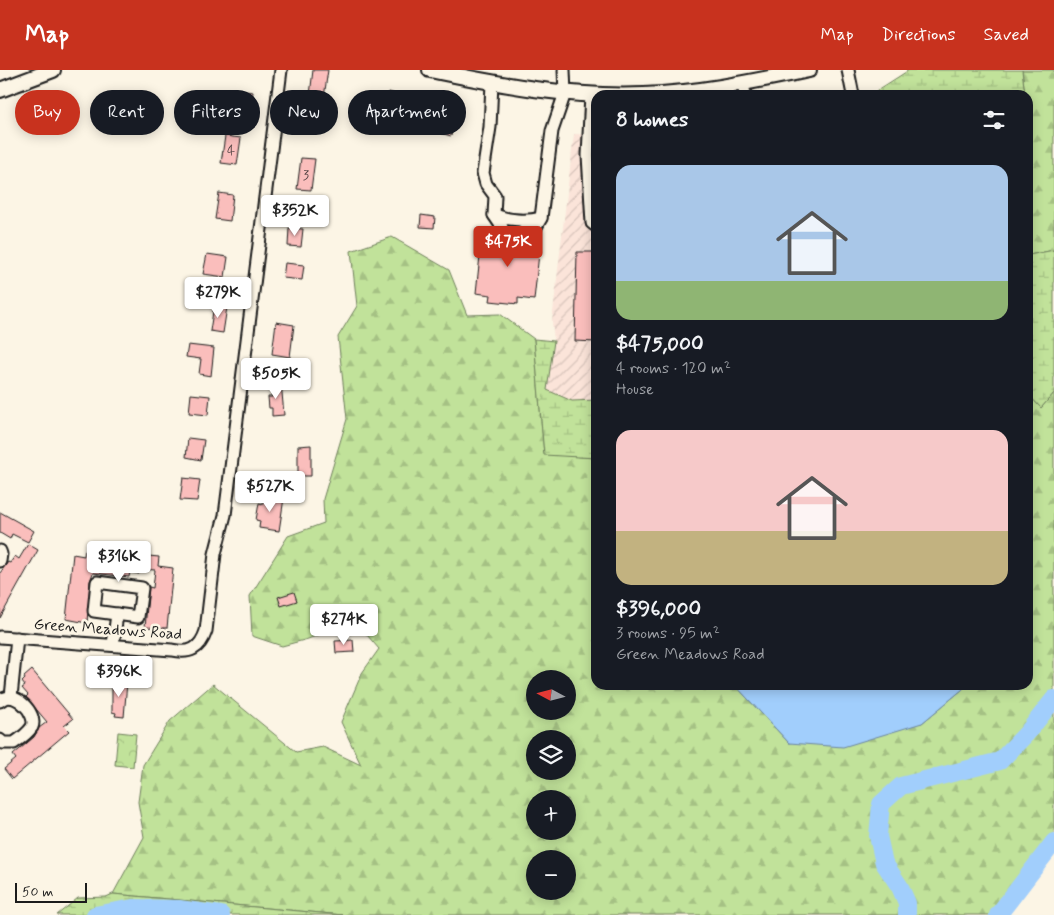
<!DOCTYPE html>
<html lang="en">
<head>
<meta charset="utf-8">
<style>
	body { margin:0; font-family:Mynerve,sans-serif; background:#20242c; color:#f1f3f6; height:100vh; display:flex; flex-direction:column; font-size:19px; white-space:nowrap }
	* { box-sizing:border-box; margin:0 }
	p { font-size:16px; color:#9ea1a6 }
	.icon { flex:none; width:28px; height:28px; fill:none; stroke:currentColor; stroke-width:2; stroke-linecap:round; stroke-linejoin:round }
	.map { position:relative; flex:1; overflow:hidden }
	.side { position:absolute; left:591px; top:20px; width:442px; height:600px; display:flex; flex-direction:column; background:#171b24; border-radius:15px; box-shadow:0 2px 12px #0003 }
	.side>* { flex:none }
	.banner { position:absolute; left:15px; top:20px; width:475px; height:45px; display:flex; gap:10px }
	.needle { width:32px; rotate:277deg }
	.tools { position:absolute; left:526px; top:600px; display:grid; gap:10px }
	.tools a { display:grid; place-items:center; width:50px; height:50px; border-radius:50%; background:#171b24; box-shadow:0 2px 12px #0003; font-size:25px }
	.scale { position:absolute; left:15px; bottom:12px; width:72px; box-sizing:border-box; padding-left:5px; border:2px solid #1c1c1c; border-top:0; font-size:14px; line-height:18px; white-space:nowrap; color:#1c1c1c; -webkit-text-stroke:4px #fcf5e5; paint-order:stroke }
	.price { position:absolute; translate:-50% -42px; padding:0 11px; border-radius:5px; background:#fff; color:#222; font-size:16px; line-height:32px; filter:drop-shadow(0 1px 2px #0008) }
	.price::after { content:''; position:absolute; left:50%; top:30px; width:15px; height:11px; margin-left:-8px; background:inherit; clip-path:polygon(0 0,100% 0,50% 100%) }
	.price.on { background:#c8321e; color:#fff }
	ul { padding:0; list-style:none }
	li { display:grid; align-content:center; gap:10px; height:265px; padding:0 25px }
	li span { display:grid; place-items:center; height:155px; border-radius:15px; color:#555 }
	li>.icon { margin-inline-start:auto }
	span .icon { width:90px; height:90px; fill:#fffc; stroke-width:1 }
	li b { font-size:21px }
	h2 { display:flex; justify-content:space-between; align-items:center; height:60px; padding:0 25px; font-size:21px }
	.tag { padding:0 18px; border-radius:22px; background:#171b24; box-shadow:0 2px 12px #0003; font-size:18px; line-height:45px }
	.tag.on { background:#c8321e; color:#fff }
	header { display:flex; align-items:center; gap:30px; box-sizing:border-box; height:70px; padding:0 25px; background:#c8321e; color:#fff }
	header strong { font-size:24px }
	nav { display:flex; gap:28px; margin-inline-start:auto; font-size:18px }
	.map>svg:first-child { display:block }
</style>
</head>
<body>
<header>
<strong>Map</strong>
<nav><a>Map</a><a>Directions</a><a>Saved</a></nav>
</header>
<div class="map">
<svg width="1054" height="845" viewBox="0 0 1054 845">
	<defs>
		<pattern id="industrial-furrows" width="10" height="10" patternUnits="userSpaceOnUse" patternTransform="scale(1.25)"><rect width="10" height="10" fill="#fbe4d9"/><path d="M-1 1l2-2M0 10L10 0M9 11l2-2" fill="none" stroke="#d7c3ba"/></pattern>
		<pattern id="forest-firs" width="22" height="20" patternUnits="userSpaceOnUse" patternTransform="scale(1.25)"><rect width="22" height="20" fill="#c1e29a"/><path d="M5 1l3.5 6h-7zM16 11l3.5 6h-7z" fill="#a5c184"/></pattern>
		<pattern id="wetland-marsh" width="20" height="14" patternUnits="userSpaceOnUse" patternTransform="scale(1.25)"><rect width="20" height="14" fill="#c1e29a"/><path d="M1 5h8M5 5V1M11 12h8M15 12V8" fill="none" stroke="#a5c184"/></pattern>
		<pattern id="park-crowns" width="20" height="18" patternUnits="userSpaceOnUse" patternTransform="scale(1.25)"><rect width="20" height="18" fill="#c1e29a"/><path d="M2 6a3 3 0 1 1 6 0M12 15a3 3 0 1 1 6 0" fill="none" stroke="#a5c184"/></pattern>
	</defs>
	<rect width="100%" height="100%" fill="#fcf5e5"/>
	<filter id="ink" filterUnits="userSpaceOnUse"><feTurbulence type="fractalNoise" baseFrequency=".02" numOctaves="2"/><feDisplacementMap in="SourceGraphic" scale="10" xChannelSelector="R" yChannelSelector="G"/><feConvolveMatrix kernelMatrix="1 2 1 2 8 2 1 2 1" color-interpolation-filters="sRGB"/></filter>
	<g filter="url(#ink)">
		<!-- industrial -->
		<path fill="url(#industrial-furrows)" d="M574,64L596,65V330L572,331L546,320L554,271L552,251Z"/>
		<!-- forest -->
		<g fill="url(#forest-firs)" stroke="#6e7f5b" fill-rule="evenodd">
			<path d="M1022,0H1054V180L1029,185V25H1025Z"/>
			<path d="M392,167L449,200L467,245L500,244L534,269L544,384L596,388V615H735L789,673L922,653L963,619L965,615H1029V325L1041,338L1054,323V763L991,845H343L113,824L144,767L138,732L143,695L170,651L213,614L296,682L323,677L361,695L341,652L362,603L379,579L355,551L308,569L282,576L252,566L250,526L288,466L324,453L323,429L347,349L338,267L357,236L351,181ZM535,609H568V641H535ZM535,669H568V701H535ZM535,729H568V761H535ZM535,789H568V821H535Z"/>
		</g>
		<!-- wetland -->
		<g fill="url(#wetland-marsh)" stroke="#6e7f5b">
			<path d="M909,0H1022L1025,25H923L920,23L916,25H870Z"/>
			<path d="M1054,180V323L1041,338L1029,325V185Z"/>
			<path d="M534,269L554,271L547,320L572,331L596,330V388L544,385Z"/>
			<path d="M113,824L343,845H57L78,828L106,827Z"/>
		</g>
		<!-- park -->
		<path fill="url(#park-crowns)" stroke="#6e7f5b" d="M118,662L136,664L133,697L115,695Z"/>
		<!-- water -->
		<path fill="#a1cefc" stroke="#6c87a2" d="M735,615H965L963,619L922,653L843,677L789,673Z"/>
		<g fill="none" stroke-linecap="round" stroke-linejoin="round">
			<!-- river -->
			<g stroke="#a1cefc" stroke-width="18">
				<path d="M95,845L133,838L179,839L221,845"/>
				<path d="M907,845V833L900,817L884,793L878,766L881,734L901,716L1000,691L1027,663L1054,629"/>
				<path d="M998,845L1054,772"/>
			</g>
		</g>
		<!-- building -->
		<g fill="#fabebc" stroke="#1c1c1c">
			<path d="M313,0H328L324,27L310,25Z"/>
			<path d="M231,19L253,22L251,37L230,34Z"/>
			<path d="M389,22L415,30L410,45L384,37Z"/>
			<path d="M122,24L124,38L109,41L106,27Z"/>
			<path d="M430,39L456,46L451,66L425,59Z"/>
			<path d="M225,66L241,68L237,95L221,93Z"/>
			<path d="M301,88L315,89L311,120L297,119Z"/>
			<path d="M219,123L233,125L230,151L215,149Z"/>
			<path d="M421,145L435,147L434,158L420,157Z"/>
			<path d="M509,157H516L517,165L522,167L521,172L540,174L534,230L518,228V234L490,231L491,225L476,223L482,167L501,169L502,164L507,163Z"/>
			<path d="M289,158L303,159L301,177L288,176Z"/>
			<path d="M577,182H596V272L575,271Z"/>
			<path d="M207,184L228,187L225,207L203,204Z"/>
			<path d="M285,193L304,195L302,210L283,208Z"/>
			<path d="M214,235L227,237L223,263L210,261Z"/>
			<path d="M276,252L294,255L290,287L272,284Z"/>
			<path d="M188,275L214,278L211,306L199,304L201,289L186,287Z"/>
			<path d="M271,312H281L284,345L272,346V338H269L268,327H272Z"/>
			<path d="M191,324L210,326L208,345L189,343Z"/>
			<path d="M188,368L204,370L201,390L186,387Z"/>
			<path d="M311,375V406H298V376Z"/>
			<path d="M183,408L200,410L197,431L180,430Z"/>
			<path d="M264,425L284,428L279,461L259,458L260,451L256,450L259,433L263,434Z"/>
			<path d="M0,442L34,461L28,472L12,464L10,469L0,463Z"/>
			<path d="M28,474L38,480L0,548V503L8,492L10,493L15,486L19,489Z"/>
			<path d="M85,480L159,487L158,496L173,498L167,558L145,557L149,517L153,518L155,500L140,499L139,504L130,502L129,507L93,503L90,511L87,553L66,549L73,484L84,486Z"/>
			<path d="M294,522L297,531L281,536L278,527Z"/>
			<path d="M353,570L354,582L336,583L335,571Z"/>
			<path d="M32,600L73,649L64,656L69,661L12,709L4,699L16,689L13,685L34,667L39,658L47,652L26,627L28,625L22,618L25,616L22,612L25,609L24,607Z"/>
			<path d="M118,611L127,612L124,647L115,646L116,643L112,642V614L118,615Z"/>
		</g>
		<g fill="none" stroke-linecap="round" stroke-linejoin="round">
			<!-- minor-tunnel -->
			<path stroke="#dad4c7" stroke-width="11" stroke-dasharray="11 5.5" stroke-linecap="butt" d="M502,157L523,160"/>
			<!-- minor casing -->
			<g stroke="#1c1c1c" stroke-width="15">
				<g id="minor">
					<path d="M848,0L853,25"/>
					<path d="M492,13L490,57L483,103L486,114L495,126L494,145L502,157"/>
					<path d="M743,13L745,25"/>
					<path d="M591,25L588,85L592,153L596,156"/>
					<path d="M494,145C508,150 526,152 541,148"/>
					<path d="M523,160L536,157L541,148L552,61L565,23L564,0"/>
					<path d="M0,481L1,484L0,491"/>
					<path d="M97,512L142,518L138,547L94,541Z"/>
					<path d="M0,567L172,580C190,584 200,579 206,561L215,484L225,445L281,0"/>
					<path d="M113,575L117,544"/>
					<path d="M11,627L17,568"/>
					<path d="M0,631C14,618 38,644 32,657C28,663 20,669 14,673H3L0,670"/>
				</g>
			</g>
			<!-- major casing -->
			<g stroke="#1c1c1c" stroke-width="18">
				<g id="major">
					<path d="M430,0C501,15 571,28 644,25C700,23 755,11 809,0"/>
					<path d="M0,20L53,0"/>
				</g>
			</g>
			<!-- minor -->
			<use href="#minor" stroke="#fcf5e5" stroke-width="11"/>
			<!-- major -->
			<use href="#major" stroke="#fcf5e5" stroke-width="14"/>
		</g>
	</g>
	<g text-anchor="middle" stroke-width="5" stroke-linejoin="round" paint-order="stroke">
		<!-- number labels -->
		<g font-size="14" fill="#544444">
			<text x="231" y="85">4</text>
			<text x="306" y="109">3</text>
		</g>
		<!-- street labels -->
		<g font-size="16" fill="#1c1c1c" stroke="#fcf5e5">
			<text transform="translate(108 558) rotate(4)" y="6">Green Meadows Road</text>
		</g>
	</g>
</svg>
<div class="tools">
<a><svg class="needle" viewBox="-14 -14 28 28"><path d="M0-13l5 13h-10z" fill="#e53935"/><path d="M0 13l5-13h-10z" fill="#9ea1a6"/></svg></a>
<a><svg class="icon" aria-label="layers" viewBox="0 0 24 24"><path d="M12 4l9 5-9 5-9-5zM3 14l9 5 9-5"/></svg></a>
<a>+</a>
<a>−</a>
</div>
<div class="scale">50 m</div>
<b class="price" style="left:295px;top:167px">$352K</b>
<b class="price on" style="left:508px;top:198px">$475K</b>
<b class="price" style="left:218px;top:249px">$279K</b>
<b class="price" style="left:276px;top:330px">$505K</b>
<b class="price" style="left:270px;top:443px">$527K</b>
<b class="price" style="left:119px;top:513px">$316K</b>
<b class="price" style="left:344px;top:576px">$274K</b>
<b class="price" style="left:119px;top:628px">$396K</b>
<div class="banner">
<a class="tag on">Buy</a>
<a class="tag">Rent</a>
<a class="tag">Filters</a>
<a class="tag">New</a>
<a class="tag">Apartment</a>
</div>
<section class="side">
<h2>8 homes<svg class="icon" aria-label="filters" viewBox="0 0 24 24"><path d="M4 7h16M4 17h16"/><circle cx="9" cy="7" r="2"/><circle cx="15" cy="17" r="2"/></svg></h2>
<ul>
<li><span style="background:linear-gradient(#a9c7e8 75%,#8fb573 0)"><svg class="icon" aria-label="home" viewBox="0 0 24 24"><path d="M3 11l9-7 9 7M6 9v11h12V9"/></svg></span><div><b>$475,000</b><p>4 rooms · 120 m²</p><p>House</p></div></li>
<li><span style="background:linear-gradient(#f6c9c9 65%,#c2b280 0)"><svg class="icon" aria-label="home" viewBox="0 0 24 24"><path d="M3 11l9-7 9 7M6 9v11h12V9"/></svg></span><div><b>$396,000</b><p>3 rooms · 95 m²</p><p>Green Meadows Road</p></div></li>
</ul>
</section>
</div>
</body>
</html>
